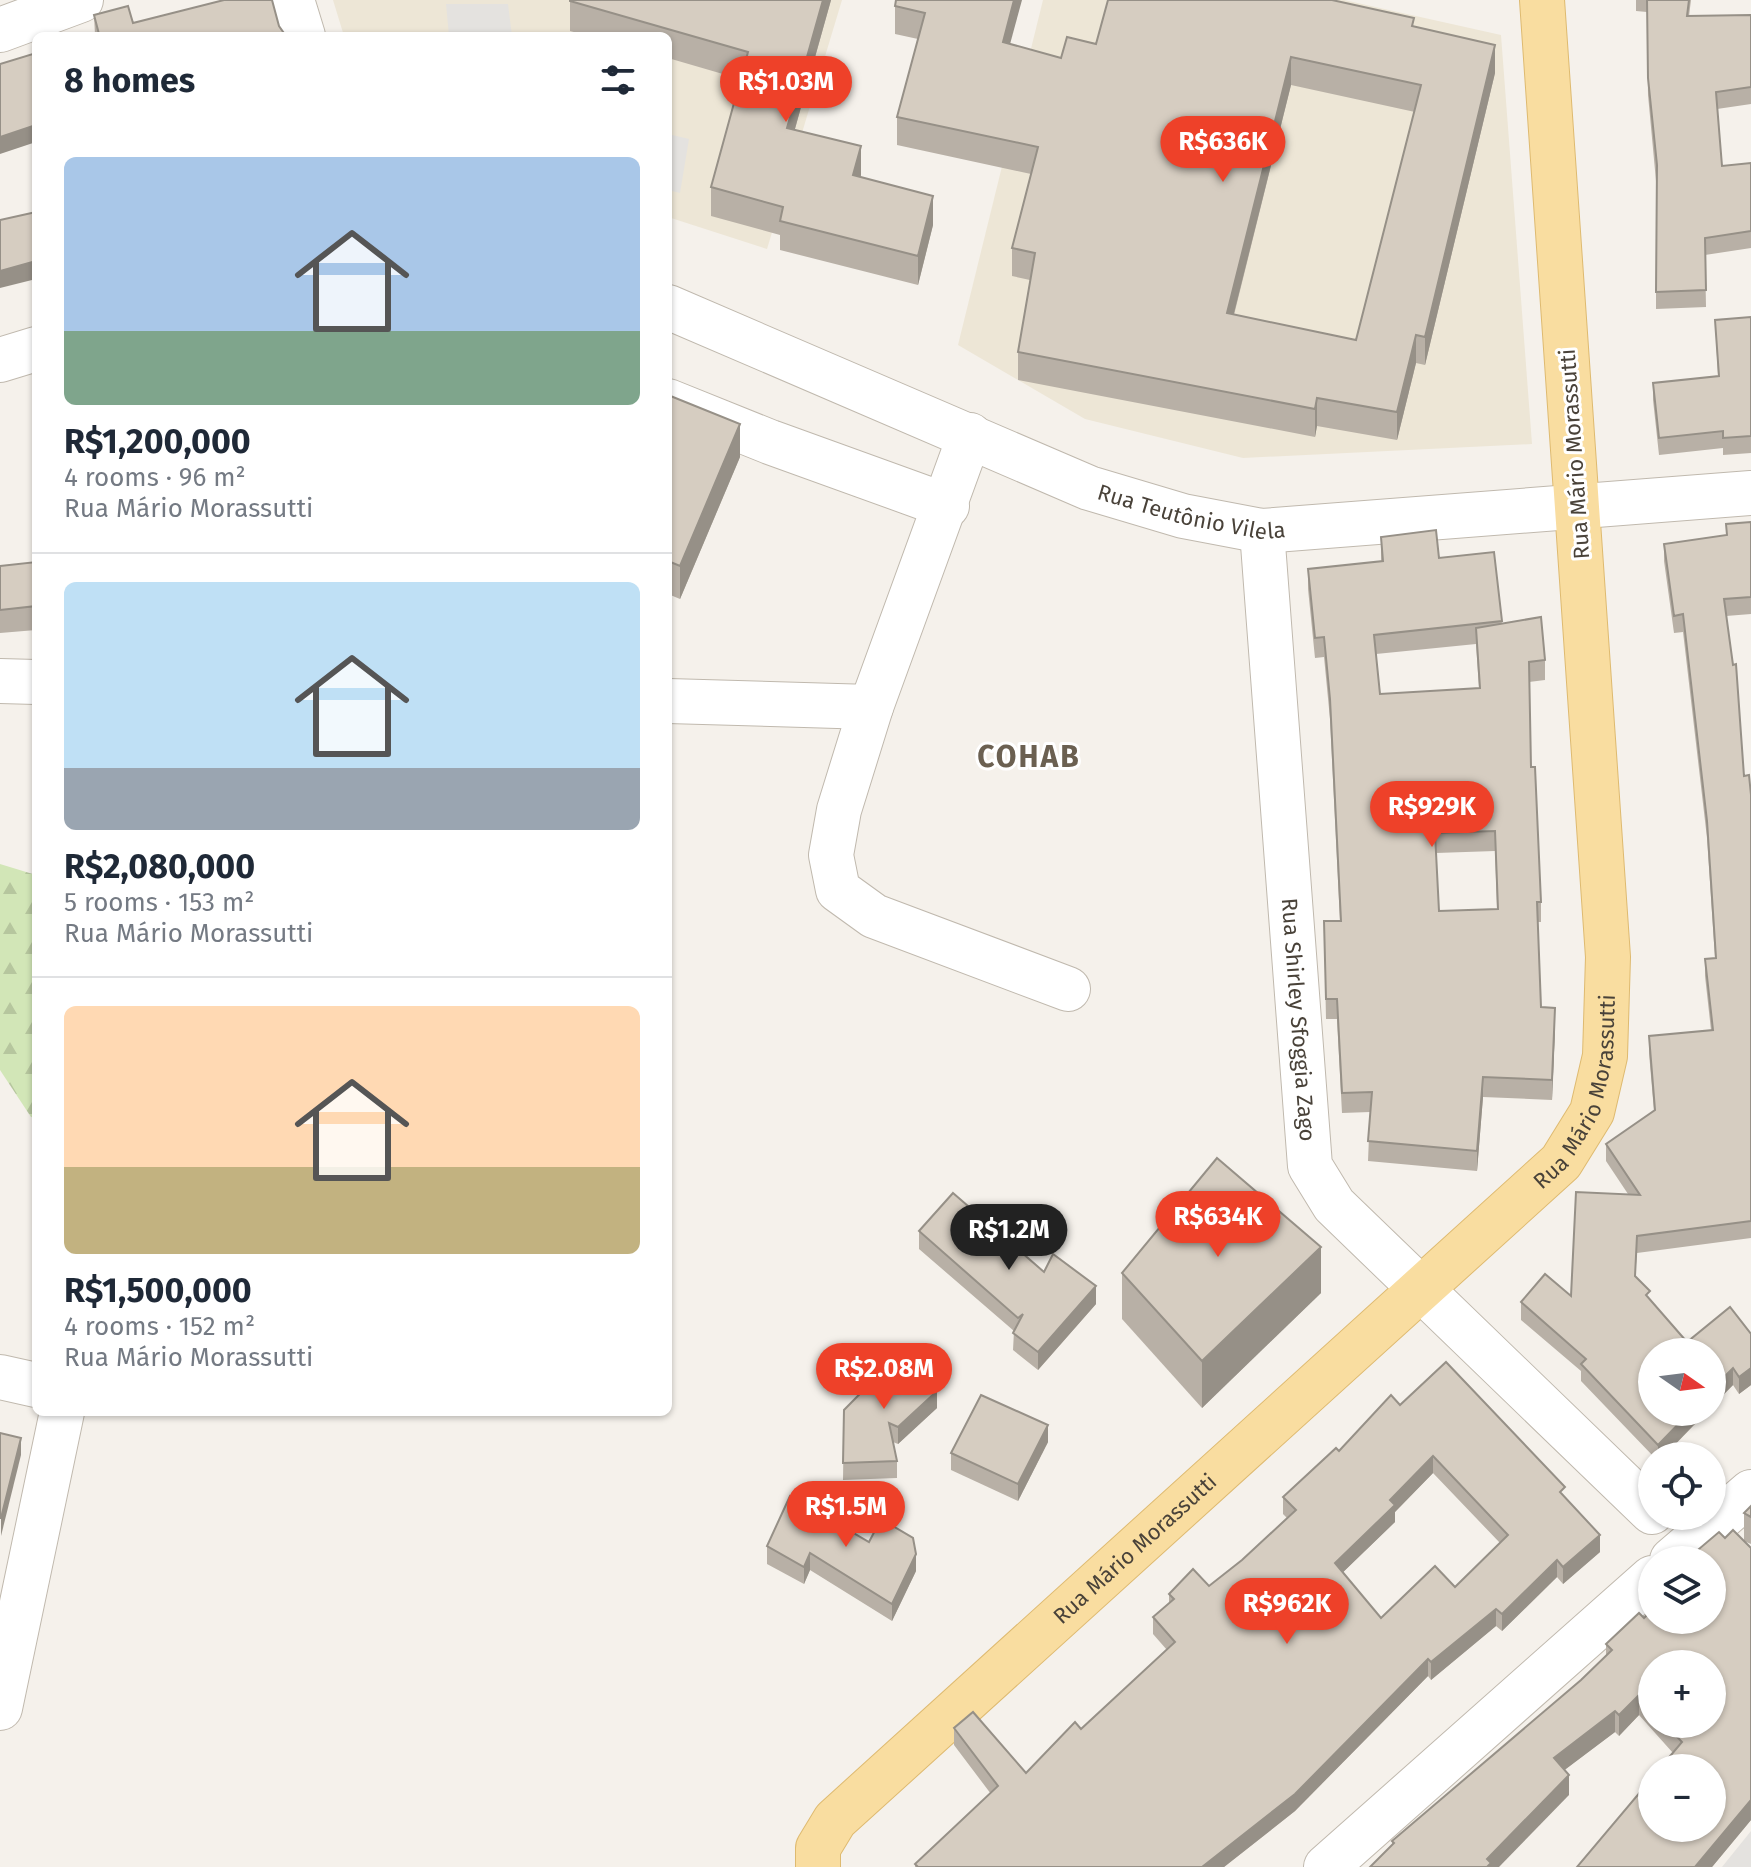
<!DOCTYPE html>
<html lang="en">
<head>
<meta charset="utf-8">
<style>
	body { margin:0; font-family:"Fira Sans",sans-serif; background:#f2f2f3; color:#1f2937; height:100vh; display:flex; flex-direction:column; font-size:30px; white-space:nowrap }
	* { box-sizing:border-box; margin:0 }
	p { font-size:26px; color:#747a83 }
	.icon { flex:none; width:44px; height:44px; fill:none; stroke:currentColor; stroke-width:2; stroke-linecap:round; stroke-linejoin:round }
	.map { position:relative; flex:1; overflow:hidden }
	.panel { position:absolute; left:32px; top:32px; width:640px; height:1384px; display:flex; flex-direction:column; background:#fff; border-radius:12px; box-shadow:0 2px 6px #0004 }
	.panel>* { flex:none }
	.needle { width:52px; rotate:104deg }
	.tools { position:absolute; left:1638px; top:1338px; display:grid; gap:16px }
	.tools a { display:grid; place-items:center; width:88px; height:88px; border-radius:50%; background:#fff; box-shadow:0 2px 6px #0004; font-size:40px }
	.price { position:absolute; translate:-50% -68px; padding:0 18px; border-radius:28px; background:#ee4129; color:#fff; font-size:26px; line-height:52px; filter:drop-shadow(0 2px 4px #0008) }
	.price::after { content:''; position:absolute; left:50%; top:48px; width:24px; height:18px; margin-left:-12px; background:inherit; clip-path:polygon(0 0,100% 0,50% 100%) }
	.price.current { background:#222; color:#fff }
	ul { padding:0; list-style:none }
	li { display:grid; align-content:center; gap:16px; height:424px; padding:0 32px }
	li+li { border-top:2px solid #e0e1e3 }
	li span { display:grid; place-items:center; height:248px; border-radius:12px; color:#555 }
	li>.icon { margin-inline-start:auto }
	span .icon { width:144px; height:144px; fill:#fffc; stroke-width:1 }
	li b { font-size:34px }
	h2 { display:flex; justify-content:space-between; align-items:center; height:96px; padding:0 32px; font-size:34px }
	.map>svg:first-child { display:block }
</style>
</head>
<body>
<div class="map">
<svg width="1751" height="1867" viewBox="0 0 1751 1867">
	<defs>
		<pattern id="forest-firs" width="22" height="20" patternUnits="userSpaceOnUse" patternTransform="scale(2)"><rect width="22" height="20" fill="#d2e6b7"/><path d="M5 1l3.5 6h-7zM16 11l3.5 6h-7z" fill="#b6c69e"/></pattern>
	</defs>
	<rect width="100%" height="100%" fill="#f5f1eb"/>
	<!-- education -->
	<g fill="#ede6d6">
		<path d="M333,0H842L767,249L668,217V36H344Z"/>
		<path d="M1043,0H1344L1501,35L1532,444L1243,458L1085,419L958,345Z"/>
	</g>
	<!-- forest -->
	<path fill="url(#forest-firs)" d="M0,864L36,875V1118L31,1117L0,1070Z"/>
	<!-- parking -->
	<g fill="#e4e2df">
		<path d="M446,4H508L512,36H449Z"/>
		<path d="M668,134L689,139L680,193L668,190Z"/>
		<path d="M1751,1831V1867H1722Z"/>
	</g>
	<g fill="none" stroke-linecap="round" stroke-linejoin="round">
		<!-- minor casing -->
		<g stroke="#c0b9ae" stroke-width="46">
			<g id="minor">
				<path d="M292,0L303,36"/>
				<path d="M0,30L81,0"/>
				<path id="s1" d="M668,307L1089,488L1183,516L1262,531L1751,493"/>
				<path d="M0,360L36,349"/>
				<path d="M668,401L770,442L947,506"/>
				<path d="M970,435L871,707L839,810L831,855L838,890L874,916L1068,989"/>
				<path id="s2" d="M1262,531L1310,1166L1334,1205L1652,1512"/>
				<path d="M0,681L36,682"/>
				<path d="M668,701L871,707"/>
				<path d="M0,1377L36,1385"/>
				<path d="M1672,1560L1751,1492"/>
				<path d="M0,1708L62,1412"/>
				<path d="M1326,1867L1652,1578"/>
			</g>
		</g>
		<!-- major casing -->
		<g stroke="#deba70" stroke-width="46">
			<g id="major">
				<path id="s3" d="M818,1867V1848L835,1820L1561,1162L1592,1112L1605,1056L1608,957L1542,0"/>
			</g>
		</g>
		<!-- minor -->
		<use href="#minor" stroke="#fff" stroke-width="44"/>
		<!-- major -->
		<use href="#major" stroke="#f9dda0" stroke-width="44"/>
	</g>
	<!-- wall -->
	<g fill="#b8b0a6" fill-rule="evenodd">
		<path d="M222,0H272L279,26L95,35L94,15L133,23L222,1Z"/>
		<path d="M570,0H831L795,129L861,175L860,177L933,225L918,285L780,250V235L711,216V187L740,79L668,58V36H589L570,31Z"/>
		<path d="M896,0L1010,44L1061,58L1096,44L1414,27L1495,73L1425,365L1416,363L1397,440L1317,426L1315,437L1018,380V352L1030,280L1012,276V248L1031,174L897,145V117L918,39L895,34V6ZM1291,85L1415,112L1356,340L1234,315Z"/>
		<path d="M1636,0H1691L1689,16L1751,15V104L1717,109L1722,166L1751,163V248L1705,255L1706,307L1656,309V181L1648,95L1647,12L1636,11Z"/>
		<path d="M1751,317V453L1723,455V448L1659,455L1653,400V383L1718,376L1715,320Z"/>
		<path d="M668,395L740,457L680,599L668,594Z"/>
		<path d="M1751,522V614L1726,616L1744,776L1751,795V1238L1637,1253L1635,1277L1650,1300L1687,1342L1751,1334V1385L1739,1394L1733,1385L1664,1456H1653L1581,1381V1371L1521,1320V1302L1571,1296L1628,1194L1606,1161V1144L1654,1111L1649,1053V1036L1711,1030L1705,976V959L1715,958L1707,838L1683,632L1674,633L1664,561V544L1726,535V524Z"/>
		<path d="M1381,537L1439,558L1494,552L1502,624L1545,660V680L1529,682L1531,767L1541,902V922H1538L1541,1007L1555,1028L1552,1100L1483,1097L1477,1171L1368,1161L1370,1112L1342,1113L1337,1019H1326L1324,921H1340L1330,719L1324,657L1315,658L1308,589V569L1381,561ZM1476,644L1479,688L1380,694L1376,654ZM1495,851L1497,909L1439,911L1436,853Z"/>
		<path d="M36,562V630L0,633V566Z"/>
		<path d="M919,1231L1044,1272L1096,1304L1038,1370L1013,1350L1014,1331L919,1249Z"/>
		<path d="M1122,1273L1321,1293L1202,1408L1122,1319Z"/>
		<path d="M1400,1405L1565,1498L1600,1552L1563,1584L1557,1577L1502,1631L1496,1626L1431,1680L1428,1676L1295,1811L1224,1867H915V1864L991,1794L954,1745V1728L1026,1773L1081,1729L1167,1650L1153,1634V1617L1169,1603V1594L1209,1586L1242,1560L1287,1518L1283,1514V1497L1339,1451ZM1433,1473L1500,1543L1455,1587L1381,1618L1343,1572L1395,1522V1512Z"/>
		<path d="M937,1408L898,1444L893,1442L897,1461V1478L843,1480L844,1410Z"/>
		<path d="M1048,1442L1018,1501L951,1470V1453Z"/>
		<path d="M1751,1506V1544L1744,1541L1751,1548V1820L1712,1867L1673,1753L1639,1715L1619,1736L1615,1732L1564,1770L1569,1795L1392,1845V1841L1581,1680L1606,1655V1644L1644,1618L1712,1560H1693V1554L1725,1538L1744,1541V1513ZM1652,1664L1712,1724H1652Z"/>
		<path d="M767,1546L916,1571L892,1621L810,1570L804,1584L767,1564Z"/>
	</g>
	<!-- shaded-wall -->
	<g fill="#969087">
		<path d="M823,0H831L787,157V128Z"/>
		<path d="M1014,0H1022L1003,70V42Z"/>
		<path d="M1495,45V73L1425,365V337Z"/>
		<path d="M1291,57V85L1227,341V313Z"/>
		<path d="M36,125V142L0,154V137Z"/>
		<path d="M861,146V175L853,205V175Z"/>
		<path d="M933,196V225L918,285V256Z"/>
		<path d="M36,261V279L0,288V271Z"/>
		<path d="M1416,335V363L1397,440V412Z"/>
		<path d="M1317,398V426L1315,437V409Z"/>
		<path d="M740,424V457L680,599V566Z"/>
		<path d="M1555,1008V1028L1552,1100V1080Z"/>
		<path d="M1483,1077V1097L1477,1171V1151Z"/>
		<path d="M1321,1247V1293L1202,1408V1361Z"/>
		<path d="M1096,1286V1304L1038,1370V1352Z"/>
		<path d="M1733,1368V1385L1712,1406V1389Z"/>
		<path d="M1751,1368V1385L1739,1394V1377Z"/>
		<path d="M937,1391V1408L898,1444V1427Z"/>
		<path d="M1690,1412H1706L1664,1456H1658V1445Z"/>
		<path d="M1048,1425V1442L1018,1501V1484Z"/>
		<path d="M21,1438V1455L1,1536V1518Z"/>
		<path d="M1433,1456V1473L1395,1512V1522L1335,1580V1563L1390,1500Z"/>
		<path d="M1600,1535V1552L1563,1584V1567Z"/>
		<path d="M810,1553V1570L804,1584V1567Z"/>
		<path d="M916,1554V1571L892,1621V1604Z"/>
		<path d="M1557,1560V1577L1502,1631V1614Z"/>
		<path d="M1496,1609V1626L1431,1680V1662Z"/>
		<path d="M1428,1659V1676L1295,1811L1224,1867H1202Z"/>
		<path d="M1639,1695V1715L1619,1736V1715Z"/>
		<path d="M1615,1711V1732L1554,1778V1758Z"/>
		<path d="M1569,1775V1795L1499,1867H1487V1859Z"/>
		<path d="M1751,1800V1820L1712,1867H1695Z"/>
	</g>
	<!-- building -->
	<g fill="#d6cdc1" stroke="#969087" stroke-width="2" fill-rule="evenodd">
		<path d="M224,0H272L279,26L286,36H92L99,34L94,15L128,6L133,23Z"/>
		<path d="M570,0H823L787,128L861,146L853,175L933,196L918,256L780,221L783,207L711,187L748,52L570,1Z"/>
		<path d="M896,0H1014L1003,42L1061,58L1067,37L1096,44L1108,0H1332L1414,18L1412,26L1495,45L1425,337L1416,335L1397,412L1317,398L1315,409L1018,352L1035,253L1012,248L1038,147L897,117L925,13L895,6ZM1291,57L1421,85L1356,340L1227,313Z"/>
		<path d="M1647,0H1689L1687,16L1751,15V87L1716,92L1722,166L1751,163V231L1705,238L1706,290L1656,292L1657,165L1648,78Z"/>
		<path d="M36,53V125L0,137V64Z"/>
		<path d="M36,212V261L0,271V220Z"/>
		<path d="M1751,317V436L1723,438V431L1659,438L1653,383L1719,376L1715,320Z"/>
		<path d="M668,395L740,424L680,566L668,561Z"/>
		<path d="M1751,522V597L1724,599L1733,665L1736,664L1744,776L1749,775L1751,795V1221L1637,1236L1635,1276L1650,1291L1646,1295L1687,1342L1730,1307L1751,1334V1368L1739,1377L1733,1368L1712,1389V1352H1652V1412H1690L1658,1445L1581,1364L1586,1359L1521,1302L1545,1274L1571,1296L1576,1192L1640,1195L1606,1144L1655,1110L1649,1036L1713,1030L1705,959L1716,958L1707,821L1683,614L1674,616L1664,544L1727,535L1726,524Z"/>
		<path d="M1436,530L1439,558L1494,552L1502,621L1374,635L1380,694L1480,688L1476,628L1541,617L1545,660L1529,662L1531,767H1535L1541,902H1537L1541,1007L1555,1008L1552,1080L1483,1077L1477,1151L1368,1141L1372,1092L1342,1093L1337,999H1326L1324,921H1341L1330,699L1324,637L1315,638L1308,569L1383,561L1381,537ZM1495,831L1498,909L1439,911L1435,833Z"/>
		<path d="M36,562V606L0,610V566Z"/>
		<path d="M1217,1158L1321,1247L1202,1361L1122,1273Z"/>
		<path d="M953,1193L1044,1272L1053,1254L1096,1286L1038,1352L1013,1333L1023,1314L1018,1318L919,1231Z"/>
		<path d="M905,1348L937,1391L898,1427L889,1423L897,1461L843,1463L844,1410Z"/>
		<path d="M1446,1362L1565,1487L1560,1492L1600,1535L1563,1567L1557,1560L1502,1614L1496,1609L1431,1662L1428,1659L1295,1794L1202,1867H918L915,1864L998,1786L954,1728L973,1712L1026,1773L1075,1722L1081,1729L1175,1642L1153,1617L1174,1599L1169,1594L1193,1569L1209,1586L1242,1560L1296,1510L1283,1497L1336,1448L1339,1451L1391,1395L1400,1405ZM1433,1456L1508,1535L1455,1587L1435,1566L1381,1618L1335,1563L1395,1505L1390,1500Z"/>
		<path d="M981,1395L1048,1425L1018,1484L951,1453Z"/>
		<path d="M0,1433L21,1438L1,1518H0Z"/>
		<path d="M790,1496L869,1542L881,1519L913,1538L916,1554L892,1604L810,1553L804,1567L767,1546Z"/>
		<path d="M1751,1506V1517L1744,1513Z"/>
		<path d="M1733,1530L1751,1548V1800L1695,1867H1577L1652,1778V1828H1712V1768H1660L1682,1742L1665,1724H1712V1664H1652V1710L1639,1695L1619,1715L1615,1711L1554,1758L1569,1775L1487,1859L1491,1863L1487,1867H1370L1394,1843L1392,1841L1581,1680L1612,1650L1606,1644L1639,1613L1644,1618L1652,1610V1620H1712V1560H1698L1693,1554L1719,1532L1725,1538Z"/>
	</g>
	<g text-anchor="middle" stroke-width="6" stroke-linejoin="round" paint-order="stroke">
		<!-- street labels -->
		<g font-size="22" fill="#494239" stroke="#fff">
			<text transform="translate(1574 454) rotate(-94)" y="8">Rua Mário Morassutti</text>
			<text dy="8" stroke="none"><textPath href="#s1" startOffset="564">Rua Teutônio Vilela</textPath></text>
			<text dy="8" stroke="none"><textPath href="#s2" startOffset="490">Rua Shirley Sfoggia Zago</textPath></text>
			<text dy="8" stroke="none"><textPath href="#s3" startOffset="1104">Rua Mário Morassutti</textPath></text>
			<text dy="8" stroke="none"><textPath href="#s3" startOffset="456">Rua Mário Morassutti</textPath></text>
		</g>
		<!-- district labels -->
		<g font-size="30" font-weight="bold" letter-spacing="2" fill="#6b6051" stroke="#fff">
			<text x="1029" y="767">COHAB</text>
		</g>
	</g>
</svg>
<div class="tools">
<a><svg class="needle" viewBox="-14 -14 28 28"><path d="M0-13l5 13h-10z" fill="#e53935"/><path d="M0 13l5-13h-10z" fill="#747a83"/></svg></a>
<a><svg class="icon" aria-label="locate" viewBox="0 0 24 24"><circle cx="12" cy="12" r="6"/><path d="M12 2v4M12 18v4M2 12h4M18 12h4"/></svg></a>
<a><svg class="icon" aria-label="layers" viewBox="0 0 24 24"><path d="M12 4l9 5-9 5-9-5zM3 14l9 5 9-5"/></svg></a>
<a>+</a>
<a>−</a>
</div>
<b class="price" style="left:786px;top:124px">R$1.03M</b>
<b class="price" style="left:1223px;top:184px">R$636K</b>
<b class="price" style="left:1432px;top:849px">R$929K</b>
<b class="price" style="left:1218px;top:1259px">R$634K</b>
<b class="price current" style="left:1009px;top:1272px">R$1.2M</b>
<b class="price" style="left:884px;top:1411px">R$2.08M</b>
<b class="price" style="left:846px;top:1549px">R$1.5M</b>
<b class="price" style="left:1287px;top:1646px">R$962K</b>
<section class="panel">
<h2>8 homes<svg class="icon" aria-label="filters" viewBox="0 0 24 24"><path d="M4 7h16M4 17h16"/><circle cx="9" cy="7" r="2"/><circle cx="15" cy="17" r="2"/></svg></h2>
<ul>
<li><span style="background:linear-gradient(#a9c7e8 70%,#7fa58c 0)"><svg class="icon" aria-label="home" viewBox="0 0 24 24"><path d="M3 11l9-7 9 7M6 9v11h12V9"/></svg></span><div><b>R$1,200,000</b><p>4 rooms · 96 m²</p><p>Rua Mário Morassutti</p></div></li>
<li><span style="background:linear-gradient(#bfe0f5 75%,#9aa5b1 0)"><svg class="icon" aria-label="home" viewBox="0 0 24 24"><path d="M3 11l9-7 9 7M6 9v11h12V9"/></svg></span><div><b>R$2,080,000</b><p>5 rooms · 153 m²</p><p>Rua Mário Morassutti</p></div></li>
<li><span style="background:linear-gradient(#ffd9b3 65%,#c2b280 0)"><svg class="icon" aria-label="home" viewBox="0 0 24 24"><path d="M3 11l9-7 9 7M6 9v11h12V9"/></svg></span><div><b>R$1,500,000</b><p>4 rooms · 152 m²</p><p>Rua Mário Morassutti</p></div></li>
</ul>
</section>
</div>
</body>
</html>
